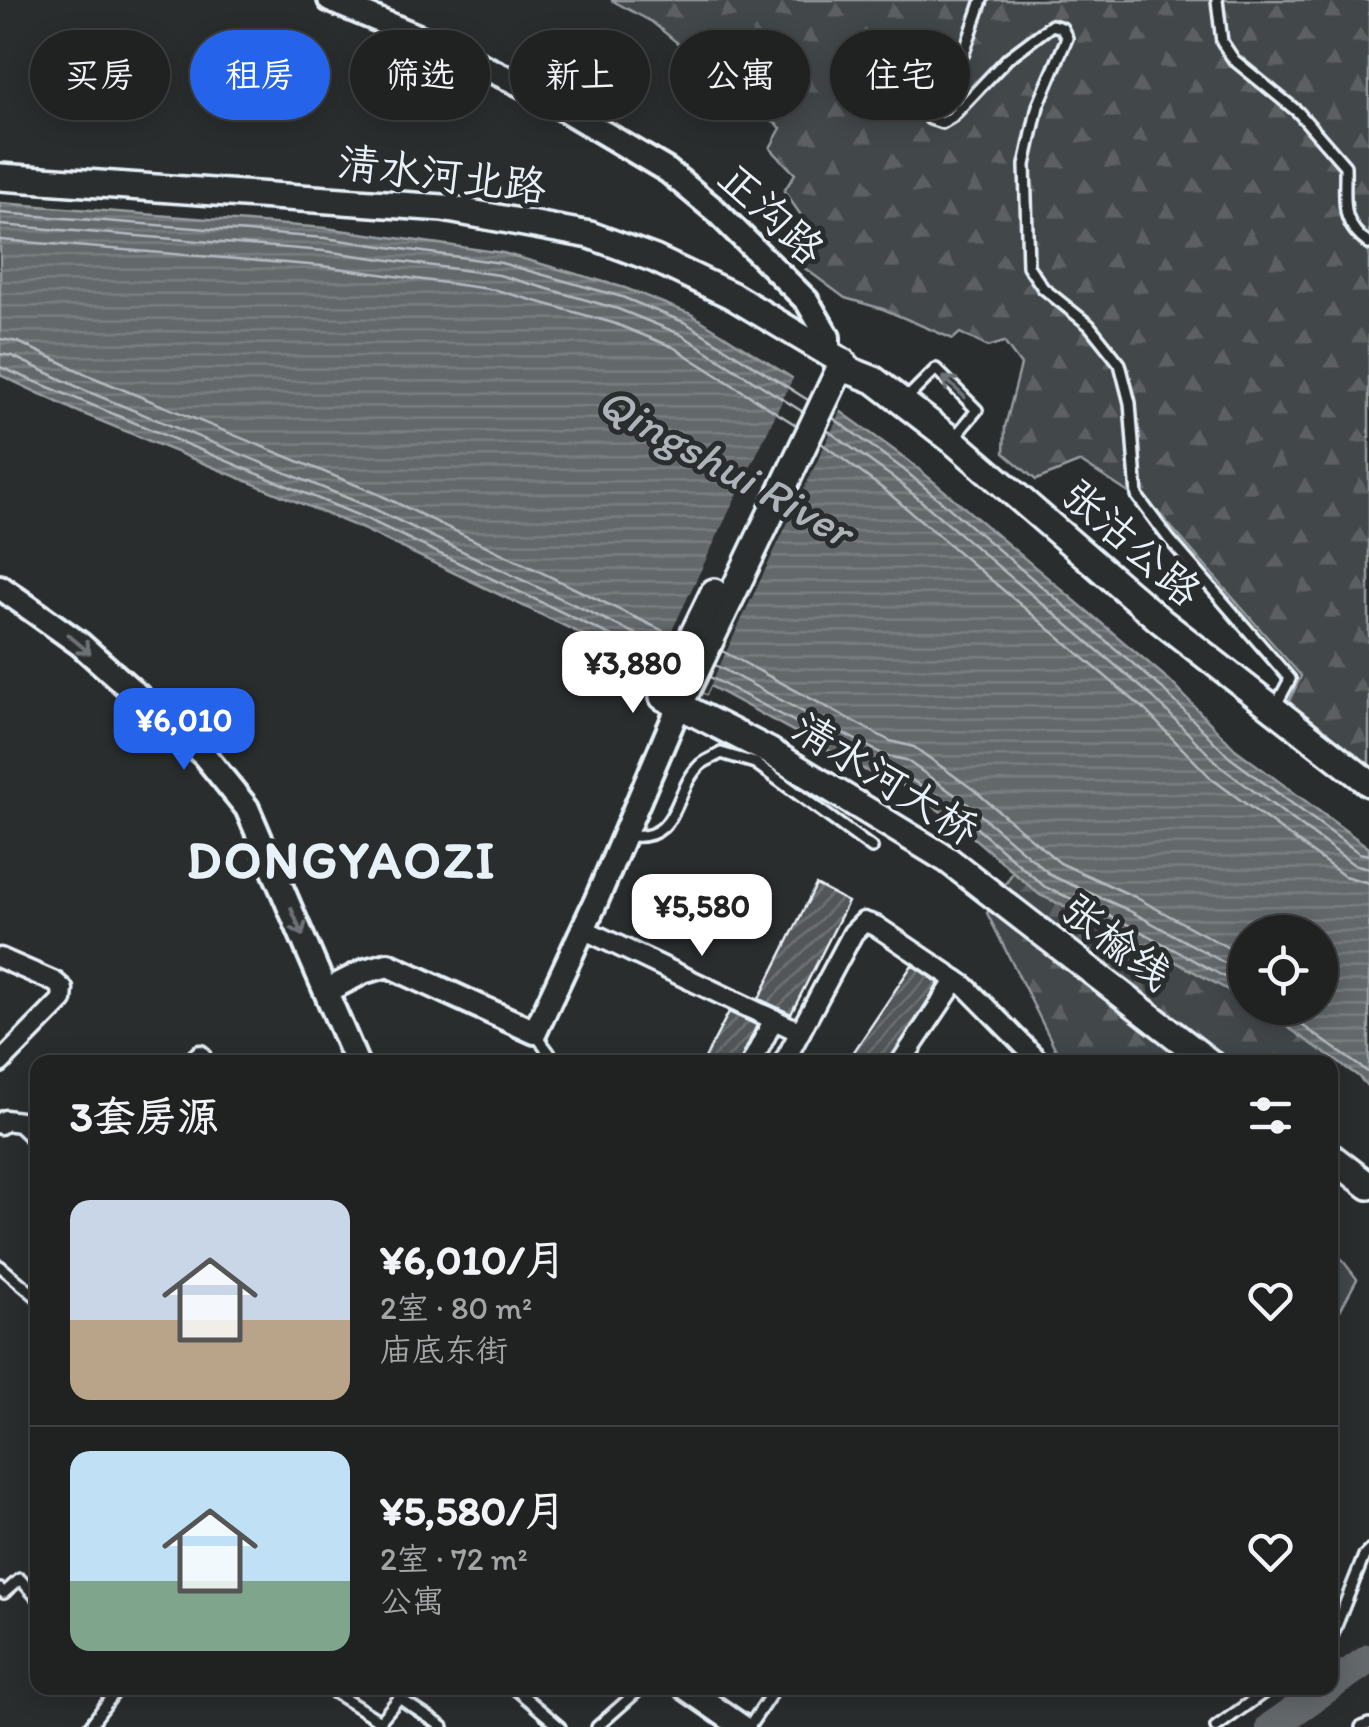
<!DOCTYPE html>
<html lang="zh">
<head>
<meta charset="utf-8">
<style>
	body { margin:0; font-family:Itim,"LXGW WenKai TC",sans-serif; background:#282a2a; color:#f1f3f6; height:100vh; display:flex; flex-direction:column; font-size:38px; white-space:nowrap }
	* { box-sizing:border-box; margin:0 }
	p { font-size:32px; color:#a2a4a5 }
	.icon { flex:none; width:55px; height:55px; fill:none; stroke:currentColor; stroke-width:2; stroke-linecap:round; stroke-linejoin:round }
	.map { position:relative; flex:1; overflow:hidden }
	.panel { position:absolute; left:30px; top:1055px; width:1308px; height:640px; display:flex; flex-direction:column; background:#202222; border-radius:20px; box-shadow:0 5px 25px #0003,0 0 0 2px #3d3f40 }
	.panel>* { flex:none }
	.top-card { position:absolute; left:30px; top:30px; width:1310px; height:90px; display:flex; gap:20px }
	.controls { position:absolute; left:1228px; top:915px; display:grid; gap:20px }
	.controls a { display:grid; place-items:center; width:110px; height:110px; border-radius:50%; background:#202222; box-shadow:0 5px 25px #0003,0 0 0 2px #3d3f40; font-size:50px }
	.price { position:absolute; translate:-50% -85px; padding:0 22px; border-radius:20px; background:#fff; color:#222; font-size:32px; line-height:65px; filter:drop-shadow(0 2px 5px #0008) }
	.price::after { content:''; position:absolute; left:50%; top:60px; width:30px; height:22px; margin-left:-15px; background:inherit; clip-path:polygon(0 0,100% 0,50% 100%) }
	.price.active { background:#2563eb; color:#fff }
	ul { padding:0; list-style:none }
	li { display:flex; align-items:center; gap:30px; height:250px; padding:0 40px }
	li+li { border-top:2px solid #3d3f40 }
	li span { display:grid; place-items:center; flex:none; width:280px; height:200px; border-radius:20px; color:#555 }
	li>.icon { margin-inline-start:auto }
	span .icon { width:120px; height:120px; fill:#fffc; stroke-width:1 }
	li b { font-size:42px }
	h2 { display:flex; justify-content:space-between; align-items:center; height:120px; padding:0 40px; font-size:42px }
	.pill { padding:0 35px; border-radius:45px; background:#202222; box-shadow:0 5px 25px #0003,0 0 0 2px #3d3f40; font-size:35px; line-height:90px }
	.pill.active { background:#2563eb; color:#fff }
	.map>svg:first-child { display:block }
</style>
</head>
<body>
<div class="map">
<svg width="1369" height="1727" viewBox="0 0 1369 1727">
	<defs>
		<pattern id="forest-firs" width="22" height="20" patternUnits="userSpaceOnUse" patternTransform="scale(2.5)"><rect width="22" height="20" fill="#424648"/><path d="M5 1l3.5 6h-7zM16 11l3.5 6h-7z" fill="#5d6163"/></pattern>
		<pattern id="water-rules" width="6" height="5" patternUnits="userSpaceOnUse" patternTransform="scale(2.5)"><rect width="6" height="5" fill="#63686b"/><path d="M0 2.5h6" fill="none" stroke="#797e81"/></pattern>
		<pattern id="building-hatch" width="6" height="6" patternUnits="userSpaceOnUse" patternTransform="scale(2.5)"><rect width="6" height="6" fill="#535759"/><path d="M-1 1l2-2M0 6l6-6M5 7l2-2" fill="none" stroke="#6c7072"/></pattern>
	</defs>
	<rect width="100%" height="100%" fill="#2a2d2e"/>
	<filter id="ink" filterUnits="userSpaceOnUse"><feTurbulence type="fractalNoise" baseFrequency=".01" numOctaves="2"/><feDisplacementMap in="SourceGraphic" scale="20" xChannelSelector="R" yChannelSelector="G"/><feConvolveMatrix kernelMatrix="1 2 1 2 8 2 1 2 1" color-interpolation-filters="sRGB"/></filter>
	<g filter="url(#ink)">
		<!-- forest -->
		<g fill="url(#forest-firs)" stroke="#959ca0" stroke-width="2.5">
			<path d="M611,0H1369V771L1286,708L1301,676L1158,512L1081,462L1036,480L1004,453L1005,427L1021,365L1004,342L988,347L960,333L953,339L883,309L845,298L803,267L819,241L784,191L795,174L770,148L781,128L652,22Z"/>
			<path d="M1013,872L1040,895L1118,931L1245,999V1008L1262,1009L1334,1059L1330,1064L1062,1062L987,913Z"/>
			<path d="M1330,1244L1357,1279L1330,1329Z"/>
		</g>
		<!-- water -->
		<path fill="url(#water-rules)" stroke="#989fa3" stroke-width="2.5" d="M0,203L326,228L503,253L625,288L691,314L811,390L909,461L1170,681L1235,749L1369,848V1088L1358,1076L1260,1008H1320V932H1245V999L1118,931L1040,895L953,820L893,779L885,781L710,686L706,694L363,529L74,410L0,375Z"/>
		<!-- pier -->
		<path fill="#2a2d2e" d="M795,374L843,407L706,694L654,668Z"/>
		<g fill="none" stroke-linecap="round" stroke-linejoin="round">
			<!-- shore -->
			<g stroke="#b3bac0" stroke-width="2.5">
				<path d="M0,213L325,238L501,263L622,297L686,323L808,400"/>
				<path d="M0,225L324,251L499,275L618,309L680,334L803,412"/>
				<path d="M0,240L322,266L496,290L613,323L673,347L796,425"/>
				<path d="M0,339L18,342L90,376L378,494L676,637"/>
				<path d="M0,354L12,356L84,390L372,508L669,650"/>
				<path d="M0,367L367,519L664,661"/>
				<path d="M833,418L903,469L1163,689L1229,757L1359,853L1369,855"/>
				<path d="M827,430L895,479L1154,698L1221,767L1353,864L1369,868"/>
				<path d="M821,443L886,491L1144,709L1212,779L1344,876L1369,883"/>
				<path d="M722,651L890,741L914,747L974,790L1060,863L1135,897L1245,957"/>
				<path d="M715,665L886,756L906,760L965,802L1052,876L1128,910L1245,974"/>
				<path d="M710,677L884,769L899,771L958,812L1045,887L1123,922L1245,988"/>
				<path d="M1278,1008L1369,1073"/>
			</g>
			<!-- river -->
			<g stroke="#63686b" stroke-width="30">
				<path d="M1330,1686L1369,1659"/>
				<path d="M1271,1727L1327,1688"/>
			</g>
		</g>
		<!-- building -->
		<g fill="url(#building-hatch)" stroke="#e8f1f8" stroke-width="2.5">
			<path d="M816,885L848,902L791,1014L759,999Z"/>
			<path d="M912,965L939,983L889,1062H847Z"/>
			<path d="M729,1012L757,1025L740,1062H703Z"/>
		</g>
		<g fill="none" stroke-linecap="round" stroke-linejoin="round">
			<!-- lane casing -->
			<g stroke="#e8f1f8" stroke-width="16">
				<g id="lane">
					<path d="M982,0L964,53L936,99L930,119L942,123L952,117L1008,58L1052,25L1062,28L1067,38L1038,106L1025,165L1028,266L1043,288L1089,325L1120,364L1130,403L1137,496L1169,539L1290,679L1275,707"/>
					<path d="M1217,0L1222,42L1234,60L1298,112L1345,166C1346,200 1338,222 1369,244"/>
					<path d="M904,401L936,369L977,410L954,438"/>
					<path d="M626,835C680,845 673,790 700,765C706,760 715,757 721,753L755,763L872,848"/>
					<path d="M536,1035L556,1062"/>
					<path d="M0,1266L38,1298"/>
					<path d="M0,1589L4,1593L20,1579L38,1599"/>
					<path d="M1330,1641L1364,1556L1369,1551"/>
					<path d="M327,1688L380,1721"/>
					<path d="M514,1688L560,1727"/>
					<path d="M89,1727L118,1688"/>
					<path d="M375,1727L399,1698L443,1727"/>
					<path d="M597,1727L641,1688"/>
					<path d="M749,1727L775,1688"/>
					<path d="M1216,1727L1270,1688"/>
					<path d="M1361,1727L1369,1724"/>
				</g>
			</g>
			<!-- street casing -->
			<g stroke="#e8f1f8" stroke-width="25">
				<g id="street">
					<path d="M583,929L800,1032"/>
					<path d="M0,958L55,982L63,989L62,1000L0,1063"/>
					<path d="M193,1062L200,1055"/>
					<path d="M752,1062L774,1019"/>
					<path d="M784,1062L853,933L864,922L876,926L965,986L1040,1062"/>
					<path d="M901,1062L956,980"/>
					<path d="M0,1124L5,1120L20,1122L38,1139"/>
				</g>
			</g>
			<!-- secondary casing -->
			<g stroke="#e8f1f8" stroke-width="30">
				<g id="secondary">
					<path d="M330,0L438,45L528,88L668,171L716,211L807,301L828,337V354"/>
					<path d="M0,587L80,644L204,755L247,808L356,1062"/>
					<path d="M326,991L365,971L388,965L535,1032L596,901L679,706"/>
					<path d="M686,1688L742,1727"/>
				</g>
			</g>
			<!-- primary casing -->
			<g stroke="#e8f1f8" stroke-width="32">
				<g id="primary">
					<path d="M0,177L443,208L590,235L655,259L731,295L843,362L679,706"/>
					<path d="M841,367L874,380L952,440L1161,621L1369,783"/>
					<path d="M714,592L663,697L769,751L948,860L1209,1062"/>
					<path d="M1330,1156L1369,1186"/>
				</g>
			</g>
			<!-- lane -->
			<use href="#lane" stroke="#2a2d2e" stroke-width="9"/>
			<!-- street -->
			<use href="#street" stroke="#2a2d2e" stroke-width="18"/>
			<!-- secondary -->
			<use href="#secondary" stroke="#2a2d2e" stroke-width="22"/>
			<!-- primary -->
			<use href="#primary" stroke="#2a2d2e" stroke-width="25"/>
		</g>
		<!-- one-way arrows -->
		<defs><path id="oneway-shaft" d="M-6 0H5M1.5-3L5.5 0L1.5 3" fill="none" stroke-width="1.6" stroke-linecap="round" stroke-linejoin="round" transform="scale(2.5)"/></defs>
		<g stroke="#6c7275">
			<use href="#oneway-shaft" transform="translate(954 387) rotate(-136)"/>
			<use href="#oneway-shaft" transform="translate(79 644) rotate(40)"/>
			<use href="#oneway-shaft" transform="translate(297 922) rotate(67)"/>
		</g>
	</g>
	<g text-anchor="middle" stroke-width="10" stroke-linejoin="round" paint-order="stroke">
		<!-- street labels -->
		<g font-size="42" fill="#e8f1f8" stroke="#2a2d2e">
			<text transform="translate(442 174) rotate(7)" y="15">清水河北路</text>
			<text transform="translate(772 213) rotate(43)" y="15">正沟路</text>
			<text transform="translate(1132 542) rotate(41)" y="15">张沽公路</text>
			<text transform="translate(886 778) rotate(32)" y="15">清水河大桥</text>
			<text transform="translate(1117 941) rotate(38)" y="15">张榆线</text>
		</g>
		<!-- water labels -->
		<g font-size="45" font-style="italic" fill="#acb3b9" stroke="#2a2d2e">
			<text transform="translate(726 466) rotate(29)" y="16">Qingshui River</text>
		</g>
		<!-- district labels -->
		<g font-size="52" font-weight="bold" letter-spacing="2.5" fill="#e8f1f8" stroke="#2a2d2e">
			<text x="342" y="878">DONGYAOZI</text>
		</g>
	</g>
</svg>
<div class="controls">
<a><svg class="icon" aria-label="locate" viewBox="0 0 24 24"><circle cx="12" cy="12" r="6"/><path d="M12 2v4M12 18v4M2 12h4M18 12h4"/></svg></a>
</div>
<b class="price" style="left:633px;top:716px">¥3,880</b>
<b class="price active" style="left:184px;top:773px">¥6,010</b>
<b class="price" style="left:702px;top:959px">¥5,580</b>
<div class="top-card">
<a class="pill">买房</a>
<a class="pill active">租房</a>
<a class="pill">筛选</a>
<a class="pill">新上</a>
<a class="pill">公寓</a>
<a class="pill">住宅</a>
</div>
<section class="panel">
<h2>3套房源<svg class="icon" aria-label="filters" viewBox="0 0 24 24"><path d="M4 7h16M4 17h16"/><circle cx="9" cy="7" r="2"/><circle cx="15" cy="17" r="2"/></svg></h2>
<ul>
<li><span style="background:linear-gradient(#c9d6e8 60%,#b9a48a 0)"><svg class="icon" aria-label="home" viewBox="0 0 24 24"><path d="M3 11l9-7 9 7M6 9v11h12V9"/></svg></span><div><b>¥6,010/月</b><p>2室 · 80 m²</p><p>庙底东街</p></div><svg class="icon" aria-label="heart" viewBox="0 0 24 24"><path d="M12 20l-8-8c-3-5 5-10 8-4 3-6 11-1 8 4z"/></svg></li>
<li><span style="background:linear-gradient(#bfe0f5 65%,#7fa58c 0)"><svg class="icon" aria-label="home" viewBox="0 0 24 24"><path d="M3 11l9-7 9 7M6 9v11h12V9"/></svg></span><div><b>¥5,580/月</b><p>2室 · 72 m²</p><p>公寓</p></div><svg class="icon" aria-label="heart" viewBox="0 0 24 24"><path d="M12 20l-8-8c-3-5 5-10 8-4 3-6 11-1 8 4z"/></svg></li>
</ul>
</section>
</div>
</body>
</html>
